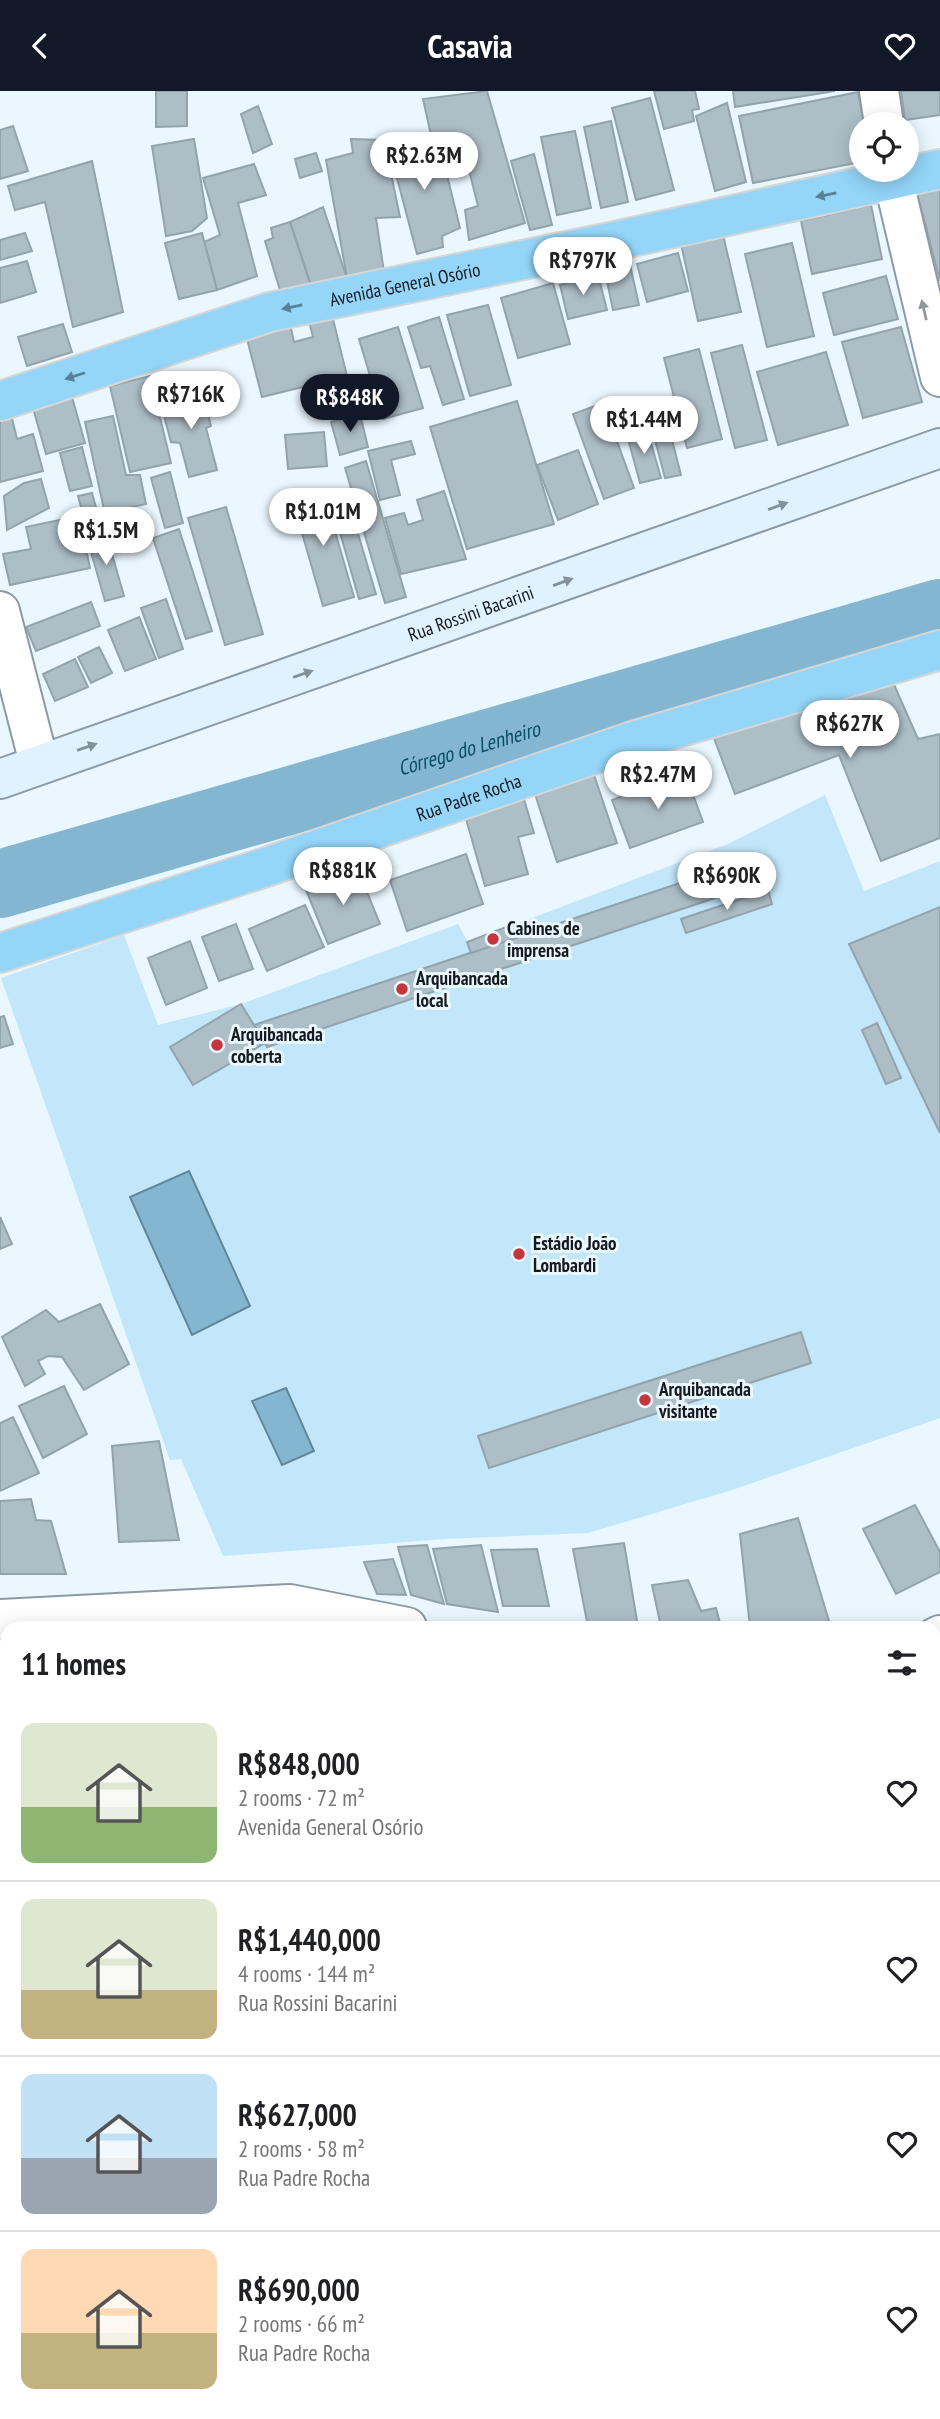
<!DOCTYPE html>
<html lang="en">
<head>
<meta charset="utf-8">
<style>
	body { margin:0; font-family:"PT Sans Narrow",sans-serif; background:#f6f6f6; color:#202124; height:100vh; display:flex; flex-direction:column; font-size:26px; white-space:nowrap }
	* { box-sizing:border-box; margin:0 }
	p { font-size:23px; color:#757577 }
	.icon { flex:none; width:38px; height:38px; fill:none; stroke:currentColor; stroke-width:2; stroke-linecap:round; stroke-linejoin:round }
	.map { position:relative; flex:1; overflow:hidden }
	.side { position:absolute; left:0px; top:1530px; width:942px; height:800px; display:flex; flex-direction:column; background:#fff; border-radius:21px 21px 0 0; box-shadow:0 4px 18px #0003 }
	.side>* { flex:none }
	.controls { position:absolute; left:849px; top:21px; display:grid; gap:14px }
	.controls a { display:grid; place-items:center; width:70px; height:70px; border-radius:50%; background:#fff; box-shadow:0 4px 18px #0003; font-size:35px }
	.price { position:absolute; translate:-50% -60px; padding:0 16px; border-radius:24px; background:#fff; color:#222; font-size:23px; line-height:46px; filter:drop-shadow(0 2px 4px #0008) }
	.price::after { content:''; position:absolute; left:50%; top:42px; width:21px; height:16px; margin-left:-10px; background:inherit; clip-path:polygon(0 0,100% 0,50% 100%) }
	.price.current { background:#111827; color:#fff }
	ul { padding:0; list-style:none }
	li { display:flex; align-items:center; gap:21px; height:175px; padding:0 21px }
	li+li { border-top:2px solid #e0e0e0 }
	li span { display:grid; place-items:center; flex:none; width:196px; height:140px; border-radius:14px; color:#555 }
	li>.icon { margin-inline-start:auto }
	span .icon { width:84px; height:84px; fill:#fffc; stroke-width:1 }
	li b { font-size:30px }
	h2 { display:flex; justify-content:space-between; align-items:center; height:84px; padding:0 21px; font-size:30px }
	header { display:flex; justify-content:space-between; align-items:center; height:91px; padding:0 21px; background:#111827; color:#fff; font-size:32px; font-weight:700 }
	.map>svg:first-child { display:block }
</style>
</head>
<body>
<header><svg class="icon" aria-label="back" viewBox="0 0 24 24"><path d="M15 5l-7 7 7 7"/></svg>Casavia<svg class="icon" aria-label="heart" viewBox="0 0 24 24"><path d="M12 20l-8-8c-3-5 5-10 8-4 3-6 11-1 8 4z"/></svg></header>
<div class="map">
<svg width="940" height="2328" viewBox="0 0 940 2328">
	<rect width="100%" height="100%" fill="#eaf7ff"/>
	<!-- green -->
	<path fill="#c2e6fa" d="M825,704L864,800L940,770V1327L732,1399L588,1442L445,1448L223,1465L181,1368L170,1369L1,887L124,844L158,934L241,913L458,833L468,851L728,753Z"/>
	<!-- water -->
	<g fill="#84b6d1" stroke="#62879b" stroke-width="2">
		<path d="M189,1080L250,1215L192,1244L130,1106Z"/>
		<path d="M286,1297L314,1360L282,1374L252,1310Z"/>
	</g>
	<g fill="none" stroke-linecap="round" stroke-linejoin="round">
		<!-- river -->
		<path stroke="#84b6d1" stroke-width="68" id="s1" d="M0,793L940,522"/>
	</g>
	<!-- building -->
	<g fill="#aebec7" stroke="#93a3ab" stroke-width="2">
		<path d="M156,0H187V35L156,36Z"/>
		<path d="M487,0L525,132L469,149L465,119L478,115L461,47L433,53L423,8Z"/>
		<path d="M654,0H695L699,18L692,19L694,30L664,38Z"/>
		<path d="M733,0H835L735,16Z"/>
		<path d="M901,0H940V24L905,29Z"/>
		<path d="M858,1L864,33H861V71L753,92L739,25Z"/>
		<path d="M650,7L674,99L636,109L612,17Z"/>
		<path d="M727,12L746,91L715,100L696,25Z"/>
		<path d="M258,15L272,53L253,62L241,23Z"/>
		<path d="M611,30L628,111L601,117L584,36Z"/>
		<path d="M13,35L28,80L0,88V39Z"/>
		<path d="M575,40L591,117L557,124L541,46Z"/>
		<path d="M423,42L434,72H444L460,137L442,145L443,156L417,163L387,49Z"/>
		<path d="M194,48L207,127L192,140L166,145L152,55Z"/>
		<path d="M351,48L384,49L400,126L376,127L384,181L347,187L326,69L353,62Z"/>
		<path d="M316,62L322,80L300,87L295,68Z"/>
		<path d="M534,63L552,134L530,139L511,70Z"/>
		<path d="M92,70L123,221L73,236L45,111L15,119L8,95Z"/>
		<path d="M254,73L266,104L238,112L257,185L217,199L204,151L220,144L203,87Z"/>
		<path d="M940,96V190L917,102Z"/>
		<path d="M871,114L882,168L812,183L801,130Z"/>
		<path d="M323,116L347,187L312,198L290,131Z"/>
		<path d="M290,131L312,198L283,209L265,150L273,147L271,137Z"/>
		<path d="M721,135L741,221L698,230L679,144Z"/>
		<path d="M25,142L32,160L0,169V149Z"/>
		<path d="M202,142L217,199L179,208L165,152Z"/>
		<path d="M792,152L814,245L767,256L745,163Z"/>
		<path d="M678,162L688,200L647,211L637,173Z"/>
		<path d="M27,170L36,201L0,212V177Z"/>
		<path d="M630,174L639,214L613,219L605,180Z"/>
		<path d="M598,184L607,219L568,228L560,194Z"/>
		<path d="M886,185L898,228L834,244L823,202Z"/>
		<path d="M553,192L570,253L518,267L501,207Z"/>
		<path d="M488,214L511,294L470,305L447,224Z"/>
		<path d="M330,216L347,285L262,306L246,244L290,233L294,251L313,246L307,222Z"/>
		<path d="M439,226L464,308L443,314L430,275L421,277L408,236Z"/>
		<path d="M63,233L72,261L27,275L18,246Z"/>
		<path d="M398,236L423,317L383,328L359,248Z"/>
		<path d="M901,236L922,311L863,327L842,251Z"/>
		<path d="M742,254L767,349L735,357L711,262Z"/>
		<path d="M699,258L722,348L687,357L664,267Z"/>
		<path d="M826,261L848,334L778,354L757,281Z"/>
		<path d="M150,285L171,372L130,381L110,295Z"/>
		<path d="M202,300L211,335L206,337L217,379L189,386L180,352L171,351L160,310Z"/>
		<path d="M72,306L85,352L46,363L33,317Z"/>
		<path d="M517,310L554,433L467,458L430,336Z"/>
		<path d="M603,312L634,397L604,408L573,323Z"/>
		<path d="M9,315L17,348L33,343L43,380L0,391V317Z"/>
		<path d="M360,323L368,356L340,364L331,331Z"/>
		<path d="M113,325L126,384H140L146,413L132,416L136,431L108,437L85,331Z"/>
		<path d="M668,333L681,384L665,387L652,337Z"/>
		<path d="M647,338L661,387L640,392L627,344Z"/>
		<path d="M324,341L327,375L288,378L285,344Z"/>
		<path d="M411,350L415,363L391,369L400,404L380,409L368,360Z"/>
		<path d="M82,356L92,395L70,400L60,362Z"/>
		<path d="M578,359L598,413L558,429L537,374Z"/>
		<path d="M366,370L406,506L385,512L345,377Z"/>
		<path d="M170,381L183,432L165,437L151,387Z"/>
		<path d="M41,388L49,417L7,439L4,405L24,392Z"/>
		<path d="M323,399L354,506L323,515L292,407Z"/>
		<path d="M345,399L376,503L359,508L329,403Z"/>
		<path d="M444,400L466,468L401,483L385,427L404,422L408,434L423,429L417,409Z"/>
		<path d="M92,402L102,438L88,442L78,405Z"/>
		<path d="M226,416L263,543L225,554L188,427Z"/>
		<path d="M79,425L90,477L10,494L3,463L31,458L26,436Z"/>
		<path d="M179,438L212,540L186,548L153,447Z"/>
		<path d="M106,442L124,505L105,510L87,447Z"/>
		<path d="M166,508L183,558L159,567L141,517Z"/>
		<path d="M91,511L100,535L36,560L26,536Z"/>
		<path d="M139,526L156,568L125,580L108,539Z"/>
		<path d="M99,556L112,582L91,592L78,566Z"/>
		<path d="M75,568L88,596L55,610L43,583Z"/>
		<path d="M892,589L918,648L940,643V747L881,770L839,664L735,703L712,642Z"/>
		<path d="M592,678L617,752L557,771L533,697Z"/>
		<path d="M685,682L703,731L630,757L612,709Z"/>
		<path d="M523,705L534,742L518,746L528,783L485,795L464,721Z"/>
		<path d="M466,763L483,813L407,840L390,789Z"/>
		<path d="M746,770L754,794L267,956L254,934Z"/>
		<path d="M358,779L380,833L328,853L306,799Z"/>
		<path d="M768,799L772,813L686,842L681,828Z"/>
		<path d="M305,814L324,856L267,880L249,838Z"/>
		<path d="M940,816V1042L849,853Z"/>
		<path d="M236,833L253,878L219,890L202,846Z"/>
		<path d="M514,833L519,846L471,862L467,851Z"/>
		<path d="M190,850L207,897L166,914L148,867Z"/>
		<path d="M241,913L265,952L193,994L170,956Z"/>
		<path d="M4,925L13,953L0,957V926Z"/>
		<path d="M877,932L901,987L886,993L862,939Z"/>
		<path d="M0,1126L12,1153L0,1158Z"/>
		<path d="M100,1213L129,1273L84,1299L62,1266L48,1265L38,1270L45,1283L25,1295L2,1246L46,1219L59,1231Z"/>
		<path d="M801,1241L811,1272L489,1377L478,1345Z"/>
		<path d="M64,1295L87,1343L43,1367L19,1315Z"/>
		<path d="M13,1326L39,1382L0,1400V1332Z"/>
		<path d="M159,1350L179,1449L119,1451L112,1355Z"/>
		<path d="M31,1408L36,1429L51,1430L66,1483H0V1410Z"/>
		<path d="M915,1414L940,1461V1481L896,1503L863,1438Z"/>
		<path d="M798,1427L829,1530L803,1536H750L740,1443Z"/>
		<path d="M624,1452L638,1536H588L573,1458Z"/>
		<path d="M427,1454L444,1513L411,1504L398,1456Z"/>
		<path d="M481,1454L498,1521L447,1513L433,1458Z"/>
		<path d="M537,1458L549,1515H503L491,1459Z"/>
		<path d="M393,1468L406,1504L377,1503L364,1471Z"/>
		<path d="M688,1489L701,1520L716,1517L721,1536H661L652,1494Z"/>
		<path d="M7,1537V1634L0,1636V1540Z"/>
		<rect x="934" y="1620" width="6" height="47"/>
		<path d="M7,1656V1705L0,1709V1660Z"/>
		<path d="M940,1674V1725L934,1714V1677Z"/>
		<path d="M939,1738L940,1834L935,1836L934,1741Z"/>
		<path d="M0,1786L7,1799L6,1869L0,1859Z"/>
		<path d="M0,1865L7,1878V1903L0,1906Z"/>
		<path d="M940,1878V1966H934V1881Z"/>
		<path d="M0,1953L7,1965V1974L0,1978Z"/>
		<rect x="934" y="2263" width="6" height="23"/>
		<rect x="934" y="2294" width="6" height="27"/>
		<path d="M348,2322H406L405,2328H347Z"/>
		<path d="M614,2322H667L666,2328H613Z"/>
		<path d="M793,2322H871L874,2323L872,2328H793Z"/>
	</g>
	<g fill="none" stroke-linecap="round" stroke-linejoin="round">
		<!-- street casing -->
		<g stroke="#8b9aa3" stroke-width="42">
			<g id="street">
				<path d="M879,0L884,33"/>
				<path d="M891,79L940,286"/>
				<path d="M0,520L39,672"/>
				<path d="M0,1528L290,1513L407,1536"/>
				<path d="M934,1547L940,1544"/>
				<path d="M934,1595L940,1596"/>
				<path d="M0,1762L7,1759"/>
				<path d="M934,1864L940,1862"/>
				<path d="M0,2257L7,2254"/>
				<path d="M177,2328L178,2322"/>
				<path d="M572,2328L573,2322"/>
			</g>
		</g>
		<!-- secondary casing -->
		<g stroke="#8b9aa3" stroke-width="42">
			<g id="secondary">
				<path id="s2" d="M0,688L940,357"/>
			</g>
		</g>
		<!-- highway casing -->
		<g stroke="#d5d6d6" stroke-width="42">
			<g id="highway">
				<path id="s3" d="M0,310L270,221L610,151L940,78"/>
				<path id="s4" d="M0,862L263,777L630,651L940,559"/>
			</g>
		</g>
		<!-- street -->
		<use href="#street" stroke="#fff" stroke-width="38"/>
		<!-- secondary -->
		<use href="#secondary" stroke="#dff2fd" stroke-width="38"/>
		<!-- highway -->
		<use href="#highway" stroke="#94d5f8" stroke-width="38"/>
	</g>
	<!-- one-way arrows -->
	<defs><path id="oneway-solid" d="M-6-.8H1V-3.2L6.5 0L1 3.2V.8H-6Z" transform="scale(1.75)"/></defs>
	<g fill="#5a8196">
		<use href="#oneway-solid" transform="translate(826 104) rotate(168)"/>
		<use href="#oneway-solid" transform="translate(292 216) rotate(168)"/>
		<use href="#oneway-solid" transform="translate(75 285) rotate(162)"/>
	</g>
	<use fill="#95989a" href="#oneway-solid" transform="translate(924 219) rotate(-103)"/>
	<g fill="#849199">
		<use href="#oneway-solid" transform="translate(778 415) rotate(-20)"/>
		<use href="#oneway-solid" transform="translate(563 491) rotate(-20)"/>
		<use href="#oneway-solid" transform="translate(303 583) rotate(-19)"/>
		<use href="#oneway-solid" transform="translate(87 656) rotate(-19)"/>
	</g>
	<!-- markers -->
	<g fill="#c5353d" stroke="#eaf7ff" stroke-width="2.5">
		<circle cx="493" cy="848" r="7"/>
		<circle cx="402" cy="898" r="7"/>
		<circle cx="217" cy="954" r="7"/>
		<circle cx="519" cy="1163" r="7"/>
		<circle cx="645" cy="1309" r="7"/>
	</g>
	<g text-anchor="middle" stroke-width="6" stroke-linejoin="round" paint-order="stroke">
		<!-- street labels -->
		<g font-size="19" fill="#141a1e" stroke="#eaf7ff">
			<text dy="7" stroke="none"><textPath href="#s3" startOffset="422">Avenida General Osório</textPath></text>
			<text dy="7" stroke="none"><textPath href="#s2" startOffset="499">Rua Rossini Bacarini</textPath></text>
			<text dy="7" stroke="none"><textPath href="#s4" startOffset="494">Rua Padre Rocha</textPath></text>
		</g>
		<!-- poi labels -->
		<g font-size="19" font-weight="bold" fill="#141a1e" stroke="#eaf7ff" text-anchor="start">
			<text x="507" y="844">Cabines de<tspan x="507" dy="22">imprensa</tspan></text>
			<text x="416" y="894">Arquibancada<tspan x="416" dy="22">local</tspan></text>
			<text x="231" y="950">Arquibancada<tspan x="231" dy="22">coberta</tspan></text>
			<text x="533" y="1159">Estádio João<tspan x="533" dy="22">Lombardi</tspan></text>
			<text x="659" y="1305">Arquibancada<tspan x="659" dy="22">visitante</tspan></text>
		</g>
		<!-- water labels -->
		<g font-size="21" font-style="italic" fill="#094c67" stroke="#eaf7ff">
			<text dy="7" stroke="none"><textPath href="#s1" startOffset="488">Córrego do Lenheiro</textPath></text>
		</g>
	</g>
</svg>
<div class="controls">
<a><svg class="icon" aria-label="locate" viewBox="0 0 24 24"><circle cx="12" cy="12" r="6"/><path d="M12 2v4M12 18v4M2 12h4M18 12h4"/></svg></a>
</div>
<b class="price" style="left:424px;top:101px">R$2.63M</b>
<b class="price" style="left:583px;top:206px">R$797K</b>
<b class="price" style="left:191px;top:340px">R$716K</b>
<b class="price current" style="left:350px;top:343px">R$848K</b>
<b class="price" style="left:644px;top:365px">R$1.44M</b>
<b class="price" style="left:323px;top:457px">R$1.01M</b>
<b class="price" style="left:106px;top:476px">R$1.5M</b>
<b class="price" style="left:850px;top:669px">R$627K</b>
<b class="price" style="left:658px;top:720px">R$2.47M</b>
<b class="price" style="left:343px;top:816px">R$881K</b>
<b class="price" style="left:727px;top:821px">R$690K</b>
<section class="side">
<h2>11 homes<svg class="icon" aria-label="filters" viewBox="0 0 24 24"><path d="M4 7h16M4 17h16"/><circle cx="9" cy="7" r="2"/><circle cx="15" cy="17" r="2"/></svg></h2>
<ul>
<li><span style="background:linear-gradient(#dfe7d0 60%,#8fb573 0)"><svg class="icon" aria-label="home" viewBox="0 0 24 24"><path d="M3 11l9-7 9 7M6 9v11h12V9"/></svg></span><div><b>R$848,000</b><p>2 rooms · 72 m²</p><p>Avenida General Osório</p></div><svg class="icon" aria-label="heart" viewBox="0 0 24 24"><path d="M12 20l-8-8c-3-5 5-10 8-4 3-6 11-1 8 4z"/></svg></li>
<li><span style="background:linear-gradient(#dfe7d0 65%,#c2b280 0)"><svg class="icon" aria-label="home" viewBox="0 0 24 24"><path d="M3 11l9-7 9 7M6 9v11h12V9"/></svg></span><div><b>R$1,440,000</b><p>4 rooms · 144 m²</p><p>Rua Rossini Bacarini</p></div><svg class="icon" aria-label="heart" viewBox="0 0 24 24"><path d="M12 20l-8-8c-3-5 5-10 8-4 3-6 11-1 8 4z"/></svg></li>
<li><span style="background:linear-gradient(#bfe0f5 60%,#9aa5b1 0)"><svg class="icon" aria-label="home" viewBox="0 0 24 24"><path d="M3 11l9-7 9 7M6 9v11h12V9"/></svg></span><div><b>R$627,000</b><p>2 rooms · 58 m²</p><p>Rua Padre Rocha</p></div><svg class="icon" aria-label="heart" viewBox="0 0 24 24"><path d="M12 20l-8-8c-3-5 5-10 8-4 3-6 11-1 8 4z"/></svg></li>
<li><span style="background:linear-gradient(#ffd9b3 60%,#c2b280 0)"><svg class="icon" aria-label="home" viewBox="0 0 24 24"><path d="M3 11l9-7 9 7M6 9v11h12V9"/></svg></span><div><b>R$690,000</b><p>2 rooms · 66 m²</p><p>Rua Padre Rocha</p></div><svg class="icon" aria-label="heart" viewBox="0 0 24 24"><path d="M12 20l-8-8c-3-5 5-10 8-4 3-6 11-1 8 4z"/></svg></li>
</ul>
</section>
</div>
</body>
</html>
